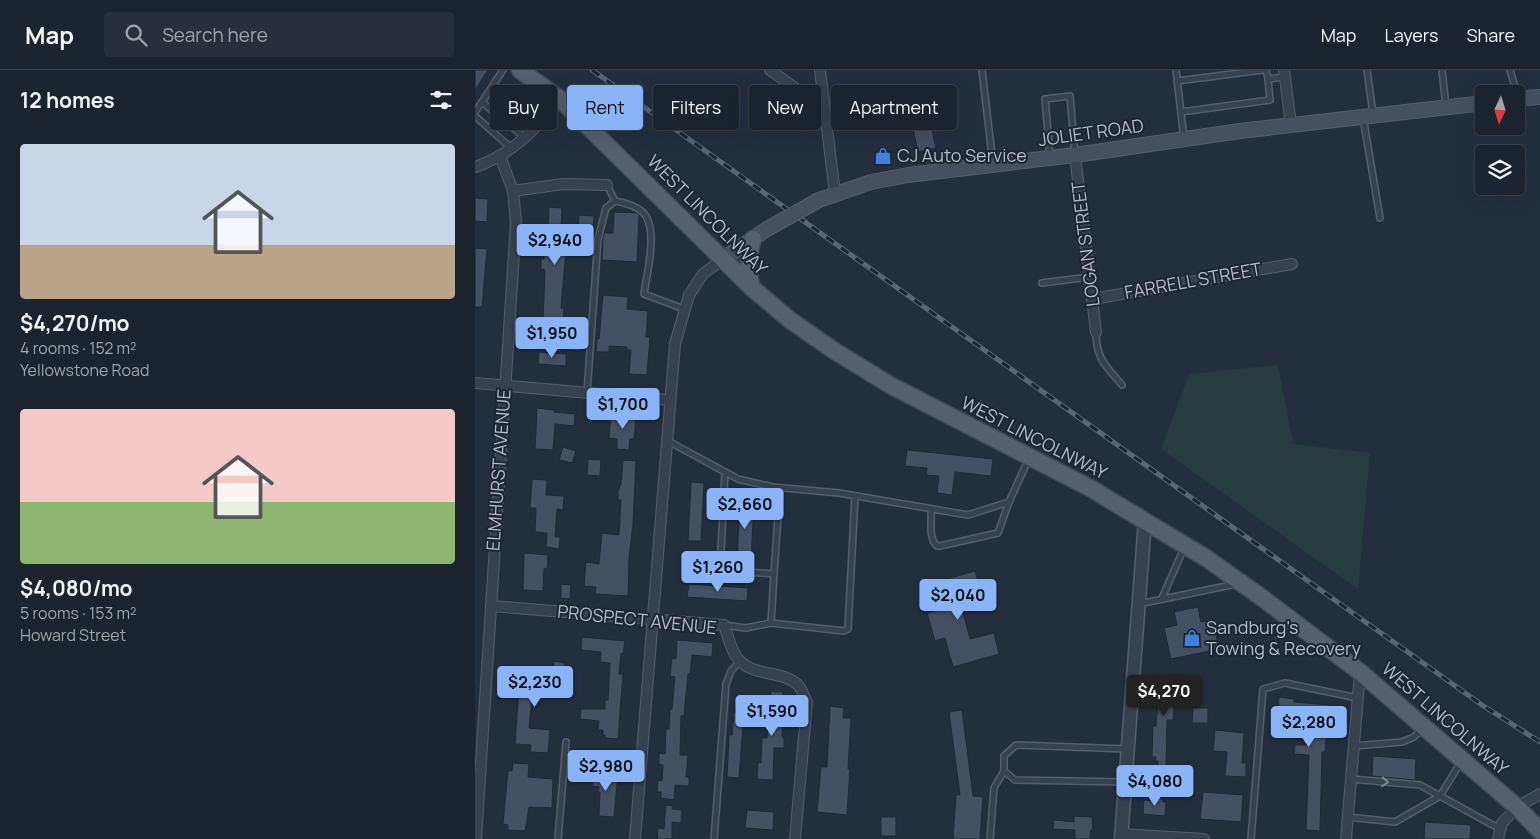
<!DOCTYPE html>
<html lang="en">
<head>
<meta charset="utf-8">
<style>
	body { margin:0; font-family:Manrope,sans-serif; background:#282f3a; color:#f1f3f6; height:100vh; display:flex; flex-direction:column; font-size:19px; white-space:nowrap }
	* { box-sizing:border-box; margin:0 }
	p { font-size:16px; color:#a0a4aa }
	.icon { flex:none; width:28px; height:28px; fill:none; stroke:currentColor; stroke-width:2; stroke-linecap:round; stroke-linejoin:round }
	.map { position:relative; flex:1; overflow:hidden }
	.sheet { display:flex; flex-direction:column; background:#1b232e; width:475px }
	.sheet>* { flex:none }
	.banner { position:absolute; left:15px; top:15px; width:475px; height:45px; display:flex; gap:10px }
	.needle { width:32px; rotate:184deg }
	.tools { position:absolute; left:1000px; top:15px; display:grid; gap:10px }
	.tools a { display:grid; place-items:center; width:50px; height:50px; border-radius:5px; background:#1b232e; box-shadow:0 5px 20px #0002,0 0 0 1px #39404a; font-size:25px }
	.price { position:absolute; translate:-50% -42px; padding:0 11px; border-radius:5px; background:#8ab4f8; color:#111; font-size:16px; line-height:32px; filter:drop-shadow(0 1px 2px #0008) }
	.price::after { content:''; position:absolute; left:50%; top:30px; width:15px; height:11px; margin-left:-8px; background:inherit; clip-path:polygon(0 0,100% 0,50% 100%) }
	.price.selected { background:#222; color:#fff }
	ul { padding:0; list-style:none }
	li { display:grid; align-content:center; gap:10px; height:265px; padding:0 20px }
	li span { display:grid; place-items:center; height:155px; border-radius:5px; color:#555 }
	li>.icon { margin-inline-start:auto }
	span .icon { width:90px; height:90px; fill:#fffc; stroke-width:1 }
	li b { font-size:21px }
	h2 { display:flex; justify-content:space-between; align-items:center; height:60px; padding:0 20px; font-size:21px }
	.pill { padding:0 18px; border-radius:5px; background:#1b232e; box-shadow:0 5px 20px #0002,0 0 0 1px #39404a; font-size:18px; line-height:45px }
	.pill.selected { background:#8ab4f8; color:#111 }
	header { display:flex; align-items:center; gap:30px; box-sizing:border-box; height:70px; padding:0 25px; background:#1b232e; border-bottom:1px solid #39404a }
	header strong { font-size:24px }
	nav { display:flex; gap:28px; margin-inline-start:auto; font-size:18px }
	.search { width:350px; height:45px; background:#282f3a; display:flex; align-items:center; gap:12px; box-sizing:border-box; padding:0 18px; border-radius:5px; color:#a0a4aa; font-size:19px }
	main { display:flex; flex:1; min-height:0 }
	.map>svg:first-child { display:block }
</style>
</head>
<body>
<header>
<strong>Map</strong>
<div class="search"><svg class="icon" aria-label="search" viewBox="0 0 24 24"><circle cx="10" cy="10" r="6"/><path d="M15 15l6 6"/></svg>Search here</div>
<nav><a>Map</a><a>Layers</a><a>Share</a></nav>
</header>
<main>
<section class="sheet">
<h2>12 homes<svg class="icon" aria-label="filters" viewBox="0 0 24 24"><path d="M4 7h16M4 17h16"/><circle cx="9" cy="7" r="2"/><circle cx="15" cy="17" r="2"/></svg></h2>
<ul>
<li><span style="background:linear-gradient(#c9d6e8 65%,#b9a48a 0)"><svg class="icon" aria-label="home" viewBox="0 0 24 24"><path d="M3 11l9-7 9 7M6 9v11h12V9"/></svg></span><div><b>$4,270/mo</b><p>4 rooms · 152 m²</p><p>Yellowstone Road</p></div></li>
<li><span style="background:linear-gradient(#f6c9c9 60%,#8fb573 0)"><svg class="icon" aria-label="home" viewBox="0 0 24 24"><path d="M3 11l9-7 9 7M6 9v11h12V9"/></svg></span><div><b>$4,080/mo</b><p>5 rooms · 153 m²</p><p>Howard Street</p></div></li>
</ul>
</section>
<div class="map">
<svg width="1065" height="769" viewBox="0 0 1065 769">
	<rect width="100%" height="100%" fill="#242f3e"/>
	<!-- green -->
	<path fill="#263c3f" d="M803,295L818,374L895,383L883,519L686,379L714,304Z"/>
	<!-- building -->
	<g fill="#455162" stroke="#1f2835">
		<path d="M0,0H13L0,20Z"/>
		<path d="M25,18L46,32L37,45L16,31Z"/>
		<path d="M450,48L452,56H456L461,78L443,82L436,49Z"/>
		<path d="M0,128L13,129L12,152L0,151Z"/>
		<path d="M74,137L87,138L86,159L98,160V169H92L86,238H89L88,252L68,250L70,201L69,199H66V189H69V182H72Z"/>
		<path d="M139,142L162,143L164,145L162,192L127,190L128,167L129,163H138Z"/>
		<path d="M104,145L119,146L118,160L103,159Z"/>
		<path d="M0,178L12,179L7,237H0Z"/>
		<path d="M128,225L153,227L152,239L173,241L171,267H175L172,305L154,304L156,280H152V277L134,276V282H121L122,269H124Z"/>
		<path d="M94,269L106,270L105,281L93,280Z"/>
		<path d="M64,282L91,284V296L63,294Z"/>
		<path d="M62,338L79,340V342L100,344L99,356L80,354L78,380L60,379Z"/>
		<path d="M136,343L161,345L159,369H155L154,380L142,379V369L134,368Z"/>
		<path d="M88,377L101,381L97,393L84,390Z"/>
		<path d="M432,380L518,389L516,406L480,402L477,425L462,423L464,406L451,405L452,398L430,396Z"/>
		<path d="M113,389L126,390L125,406L112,405Z"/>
		<path d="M148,390L161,391L158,454L154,488L153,526L120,524L121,517L109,516L111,492L124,494L127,463L144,465L146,430H143V421L146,414Z"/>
		<path d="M57,409L72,410L71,425L89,426L88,440L82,439L80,467H85L84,479L71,477L72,463L60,462L61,438H55Z"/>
		<path d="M216,412L229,413L226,471H213Z"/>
		<path d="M265,430L279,431L276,491L262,490Z"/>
		<path d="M49,483L73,485L72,499L69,498L68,521L48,520Z"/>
		<path d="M500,501L506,521L484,527L495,569L519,563L524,584L478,597L470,568L460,571L452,543L462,540L455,514Z"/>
		<path d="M86,514L96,515L95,529L86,528Z"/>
		<path d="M214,514L273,518L272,531L212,527Z"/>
		<path d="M723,537L726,552L738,550L744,579L696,589L689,558L702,555L699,542Z"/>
		<path d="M107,567L150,571L148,584L146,583L144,604H148L143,669L130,668V665H128V660H123L124,651L105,649L106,639H130V630H133L135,593L125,592L126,582L106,580Z"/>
		<path d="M202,570L238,573L237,587L217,585L215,604H213L209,646H206L205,685H213L211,707H214V716L200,715L199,730L186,728V722H182L183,710L187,711L188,695L184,694V683L190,684L191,659H194L195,639H197L200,607L195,606L197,588L201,589Z"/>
		<path d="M79,591L90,593L89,611H87L86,620L58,618L54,658L75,660L73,683L55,682L56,675L40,674L45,604H48V600H59L58,607L77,609Z"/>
		<path d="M684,604L703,605V621L700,620L698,650H692L691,701H683V691H680L681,687H677L678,656H681L683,630Z"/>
		<path d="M296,621L308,622L307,667L309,668V678H299L298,710L282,709L283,692L286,693L287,668H292Z"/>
		<path d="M804,627L819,629V632L854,635L850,682H847L845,761L831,760L834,685L819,684L820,675H831L833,658L801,655Z"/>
		<path d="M355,636L369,638L368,648H376L373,699H375L372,745L342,742L346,697H352Z"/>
		<path d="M718,638H733V653H717Z"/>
		<path d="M487,640L498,726L508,727L505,769H478L481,725H485L474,642Z"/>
		<path d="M259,642L269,643L264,708L252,707L254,665H257Z"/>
		<path d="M740,660L769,663L767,693H771V707L750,706L752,682L738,681Z"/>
		<path d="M898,686L941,689L940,710L897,706Z"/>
		<path d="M38,693L54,694L53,707L78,709L77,738L54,737L50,761L33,760V755L28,754L33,701H37Z"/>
		<path d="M118,701L143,703L139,747L124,746L125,722H123L124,717L117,716Z"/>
		<path d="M728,722L768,725L766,752L725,749Z"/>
		<path d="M678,728L688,729V732H691L690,746L668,744L669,730L678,731Z"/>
		<path d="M191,735L198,736L197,739L207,740L206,753L197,752V769H182L183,758L189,759Z"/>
		<path d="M272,740L299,742L298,760L270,758Z"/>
		<path d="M599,746L617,747L618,760H616L615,769H600V760L578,759L579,750L599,752Z"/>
		<rect x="406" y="747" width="15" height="19"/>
		<path d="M950,752L996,755L995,769H949Z"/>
	</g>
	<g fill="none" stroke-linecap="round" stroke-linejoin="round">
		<!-- service casing -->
		<g stroke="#565f6c" stroke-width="8">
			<g id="service">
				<path d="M28,0L7,32L50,68"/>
				<path d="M507,0L518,94"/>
				<path d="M701,0L709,69"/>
				<path d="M791,0L793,9L810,7"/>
				<path d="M892,0L898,44"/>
				<path d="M967,0L971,37"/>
				<path d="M1035,0L1043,28"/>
				<path d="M702,11L788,0"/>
				<path d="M0,42L7,32"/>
				<path d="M706,42L795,30L793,9"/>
				<path d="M0,46L37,79"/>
				<path d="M888,47L905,148"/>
				<path d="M575,86L570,29L595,26L600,85"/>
				<path d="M132,115L140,131C150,133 164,136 171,146C182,165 172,203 169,224L209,239"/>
				<path d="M567,213L614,207"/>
				<path d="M621,262C621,289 631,296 647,315"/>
				<path d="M112,323L123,169L131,138L140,131"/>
				<path d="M193,371L263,409L298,417L364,423L493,445L534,432L554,388"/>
				<path d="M456,439C457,451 453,468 462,476H465L523,463L534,432"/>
				<path d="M299,504L305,418"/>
				<path d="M687,528L709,478"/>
				<path d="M664,534L761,514"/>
				<path d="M296,553L369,561L373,559L380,426"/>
				<path d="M249,555L271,558L296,553L299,504L245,500L250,402"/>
				<path d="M879,676L927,672L939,667L947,659"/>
				<path d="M876,709L945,715L1025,759"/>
				<path d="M649,712L540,710L529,701V686L541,675L653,679"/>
				<path d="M873,747L920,752L965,726L986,692"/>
				<path d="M83,769L91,672"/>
				<path d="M239,769L251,614L256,601L265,591"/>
				<path d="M515,769L519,718L529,701"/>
				<path d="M776,769L788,619L810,613L883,628"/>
			</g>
		</g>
		<!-- minor casing -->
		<g stroke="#565f6c" stroke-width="12">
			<g id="minor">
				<path d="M295,0L349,39"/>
				<path d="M345,0L360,124"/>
				<path d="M809,0L816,55"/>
				<path d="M600,85L621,262"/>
				<path d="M0,97C38,84 60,59 86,30"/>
				<path d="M38,121L88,114L132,115"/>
				<path d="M618,229L817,194"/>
				<path d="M0,313L194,330"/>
				<path d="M16,536L249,555C253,566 256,582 265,591C281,607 307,600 323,615C327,619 329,627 332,632L320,769"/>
				<path d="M646,764L729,769"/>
				<path d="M1,769L41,152L38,121L25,86"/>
				<path d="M160,769L200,274L214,225L228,204L248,189"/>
				<path d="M871,769L885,602"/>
				<path d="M1023,769L1027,753L1042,737L1065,724"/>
			</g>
		</g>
		<!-- tertiary casing -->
		<g stroke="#565f6c" stroke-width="15">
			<path id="tertiary" d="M646,769L670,450"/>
		</g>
		<!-- secondary casing -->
		<g stroke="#565f6c" stroke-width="16">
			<g id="secondary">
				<path d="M1041,29L1065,27"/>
				<path d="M344,130L396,112L433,105L600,85L765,61L1009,33"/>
				<path d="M248,189L292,159"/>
			</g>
		</g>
		<!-- primary casing -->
		<g stroke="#414a57" stroke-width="19">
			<g id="primary">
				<path d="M45,0L86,30L277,218L315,250L358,280L415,315L615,418L731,488L786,527L885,602L1042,737L1065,761"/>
				<path d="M277,218C272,201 272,186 278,169"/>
			</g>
		</g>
		<!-- service -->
		<use href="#service" stroke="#38414e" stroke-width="5"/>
		<!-- minor -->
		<use href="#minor" stroke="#38414e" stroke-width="10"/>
		<!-- tertiary -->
		<use href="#tertiary" stroke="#38414e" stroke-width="12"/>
		<!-- secondary -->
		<use href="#secondary" stroke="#465061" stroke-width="14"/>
		<!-- primary -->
		<use href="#primary" stroke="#56606e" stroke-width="16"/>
		<!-- rail casing -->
		<g stroke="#5a6575" stroke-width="5">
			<path id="rail" d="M117,0L861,531L1007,635L1065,672"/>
		</g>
		<!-- rail -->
		<use href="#rail" stroke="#1d2633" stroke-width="3" stroke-dasharray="9" stroke-linecap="butt"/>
		<!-- secondary-bridge casing -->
		<g stroke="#565f6c" stroke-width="16" stroke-linecap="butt">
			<path id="secondary-bridge" d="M292,159L344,130"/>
		</g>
		<!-- secondary-bridge -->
		<use href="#secondary-bridge" stroke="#465061" stroke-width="14"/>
	</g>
	<!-- one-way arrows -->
	<defs><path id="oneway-chevron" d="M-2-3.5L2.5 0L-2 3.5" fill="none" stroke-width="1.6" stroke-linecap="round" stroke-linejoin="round" transform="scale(1.25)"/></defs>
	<use stroke="#7c8592" href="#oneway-chevron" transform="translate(910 712) rotate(5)"/>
	<!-- icons -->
	<defs>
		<g id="shop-bare" transform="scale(1.35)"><path d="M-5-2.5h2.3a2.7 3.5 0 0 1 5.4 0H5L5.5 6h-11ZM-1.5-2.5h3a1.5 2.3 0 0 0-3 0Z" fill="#3f7fe0" stroke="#1d2633" stroke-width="2.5" paint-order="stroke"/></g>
	</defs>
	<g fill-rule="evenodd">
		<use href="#shop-bare" x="408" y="86"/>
		<use href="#shop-bare" x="717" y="568"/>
	</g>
	<g text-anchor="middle" stroke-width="4" stroke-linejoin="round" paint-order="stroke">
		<!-- street labels -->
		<g font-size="18" fill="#b4bcc9" stroke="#1d2633">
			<text transform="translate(616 63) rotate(-8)" y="6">JOLIET ROAD</text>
			<text transform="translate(232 145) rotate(45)" y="6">WEST LINCOLNWAY</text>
			<text transform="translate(611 174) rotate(-97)" y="6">LOGAN STREET</text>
			<text transform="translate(718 211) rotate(-10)" y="6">FARRELL STREET</text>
			<text transform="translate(559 368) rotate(27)" y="6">WEST LINCOLNWAY</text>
			<text transform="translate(24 400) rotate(-86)" y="6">ELMHURST AVENUE</text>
			<text transform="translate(162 550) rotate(6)" y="6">PROSPECT AVENUE</text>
			<text transform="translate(970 649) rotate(41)" y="6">WEST LINCOLNWAY</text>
		</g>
		<!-- poi labels -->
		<g font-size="18" fill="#b4bcc9" stroke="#1d2633" text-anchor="start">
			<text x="422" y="92">CJ Auto Service</text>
			<text x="731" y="564">Sandburg's<tspan x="731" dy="21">Towing &amp; Recovery</tspan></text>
		</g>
	</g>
</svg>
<div class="tools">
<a><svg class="needle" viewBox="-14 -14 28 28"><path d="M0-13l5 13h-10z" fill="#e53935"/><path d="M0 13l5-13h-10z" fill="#a0a4aa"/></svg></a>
<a><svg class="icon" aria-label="layers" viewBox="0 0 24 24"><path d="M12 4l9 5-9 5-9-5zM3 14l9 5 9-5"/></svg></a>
</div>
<b class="price" style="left:80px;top:196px">$2,940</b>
<b class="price" style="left:77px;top:289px">$1,950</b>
<b class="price" style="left:148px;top:360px">$1,700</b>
<b class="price" style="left:270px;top:460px">$2,660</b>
<b class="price" style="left:243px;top:523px">$1,260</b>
<b class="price" style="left:483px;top:551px">$2,040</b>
<b class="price" style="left:60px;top:638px">$2,230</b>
<b class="price selected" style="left:689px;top:647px">$4,270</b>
<b class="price" style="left:297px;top:667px">$1,590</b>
<b class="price" style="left:834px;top:678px">$2,280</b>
<b class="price" style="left:131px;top:722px">$2,980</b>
<b class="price" style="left:680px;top:737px">$4,080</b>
<div class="banner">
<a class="pill">Buy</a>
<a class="pill selected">Rent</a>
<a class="pill">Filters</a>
<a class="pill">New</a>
<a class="pill">Apartment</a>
</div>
</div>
</main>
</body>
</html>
